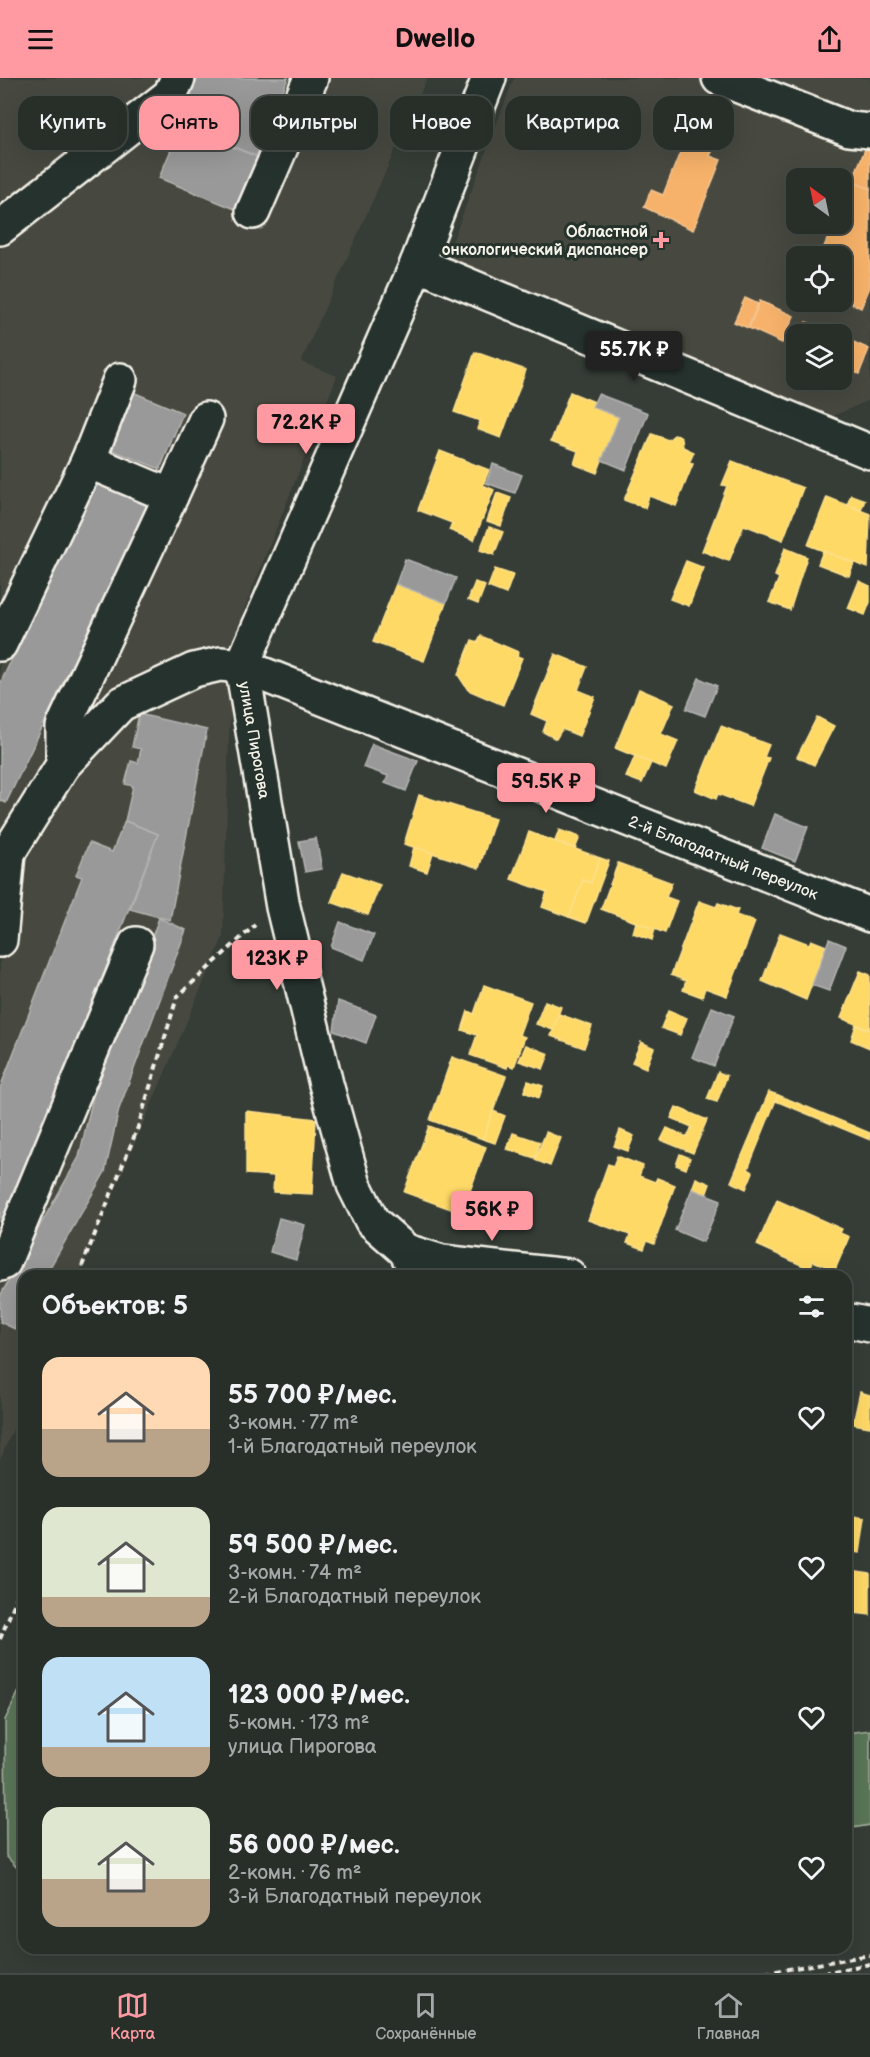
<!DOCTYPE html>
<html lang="ru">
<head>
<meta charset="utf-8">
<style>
	body { margin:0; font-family:"Balsamiq Sans",sans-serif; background:#303630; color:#f1f3f6; height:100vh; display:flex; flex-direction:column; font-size:22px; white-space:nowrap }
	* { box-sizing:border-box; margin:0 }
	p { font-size:20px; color:#a5a8a8 }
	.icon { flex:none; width:33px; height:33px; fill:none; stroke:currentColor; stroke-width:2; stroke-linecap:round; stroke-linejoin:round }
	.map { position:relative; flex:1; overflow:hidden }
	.sheet { position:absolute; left:18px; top:1192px; width:834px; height:684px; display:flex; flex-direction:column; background:#282e28; border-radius:18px; box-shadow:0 6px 24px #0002,0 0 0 2px #444a45 }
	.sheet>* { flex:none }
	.guide { position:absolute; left:18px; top:18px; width:834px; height:54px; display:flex; gap:12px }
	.needle { width:39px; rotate:327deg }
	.fabs { position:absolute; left:786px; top:90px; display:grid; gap:12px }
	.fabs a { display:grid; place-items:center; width:66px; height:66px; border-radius:12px; background:#282e28; box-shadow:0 6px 24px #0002,0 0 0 2px #444a45; font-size:30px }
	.price { position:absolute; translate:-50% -51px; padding:0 14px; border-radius:6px; background:#ff9aa2; color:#111; font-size:20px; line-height:39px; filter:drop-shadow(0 2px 3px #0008) }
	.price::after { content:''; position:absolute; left:50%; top:36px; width:18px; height:14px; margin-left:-9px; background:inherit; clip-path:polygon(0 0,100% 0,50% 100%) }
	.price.active { background:#222; color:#fff }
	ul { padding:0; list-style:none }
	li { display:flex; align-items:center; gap:18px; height:150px; padding:0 24px }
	li span { display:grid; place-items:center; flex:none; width:168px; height:120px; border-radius:18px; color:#555 }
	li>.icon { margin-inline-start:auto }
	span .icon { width:72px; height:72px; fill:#fffc; stroke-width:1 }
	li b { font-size:26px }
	h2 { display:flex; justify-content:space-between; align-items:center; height:72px; padding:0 24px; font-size:26px }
	.chip { padding:0 21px; border-radius:18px; background:#282e28; box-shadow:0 6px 24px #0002,0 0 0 2px #444a45; font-size:21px; line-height:54px }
	.chip.active { background:#ff9aa2; color:#111 }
	header { display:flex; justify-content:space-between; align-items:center; height:78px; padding:0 24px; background:#ff9aa2; color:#111; font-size:27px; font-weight:600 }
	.menu { display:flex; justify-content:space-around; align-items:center; height:84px; border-top:2px solid #444a45; background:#282e28; font-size:16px; color:#a5a8a8 }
	.menu a { display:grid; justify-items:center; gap:3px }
	.menu .active { color:#ff9aa2 }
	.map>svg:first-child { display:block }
</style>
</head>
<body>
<header><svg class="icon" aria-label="menu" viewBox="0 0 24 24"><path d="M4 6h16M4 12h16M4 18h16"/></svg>Dwello<svg class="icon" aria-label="share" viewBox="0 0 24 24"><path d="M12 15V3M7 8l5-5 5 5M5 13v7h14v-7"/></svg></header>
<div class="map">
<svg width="870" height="1895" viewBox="0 0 870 1895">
	<rect width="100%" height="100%" fill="#353d36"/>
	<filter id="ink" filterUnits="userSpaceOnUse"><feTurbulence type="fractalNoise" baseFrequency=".0167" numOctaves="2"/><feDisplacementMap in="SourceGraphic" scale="12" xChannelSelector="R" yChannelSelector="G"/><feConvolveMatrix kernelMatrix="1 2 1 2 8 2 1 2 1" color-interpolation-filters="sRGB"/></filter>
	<g filter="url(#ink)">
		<!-- built -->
		<g fill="#474941" fill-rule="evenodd">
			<path d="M0,0H427L301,284L337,298L238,547L229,655L223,859L78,1198H24V1326L0,1382Z"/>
			<path d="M514,0H870V322L826,341L445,183ZM796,100H842V146H796ZM796,178H842V224H796ZM796,256H842V302H796Z"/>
		</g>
		<!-- green -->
		<g fill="#5a7459" stroke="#a7b2a0" stroke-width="1.5">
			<path d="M24,1603V1797L6,1778L5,1642Z"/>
			<path d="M870,1652V1747L846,1751V1655Z"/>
		</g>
		<!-- homes -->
		<g fill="#ffd966" stroke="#fce08d" stroke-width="1.5">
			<path d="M475,274L526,292L501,360L477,351L480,343L454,334Z"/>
			<path d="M570,314L595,324L592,329L619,339L597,395L574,386L578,373L551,363Z"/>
			<path d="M652,356L668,362L674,357L679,358L682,361L683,369L694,374L689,385L693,386L676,428L649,418L645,430L624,422Z"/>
			<path d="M440,373L489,392L483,407L494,412L474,462L449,452L452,445L418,432Z"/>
			<path d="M732,383L803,410L783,462L744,447L729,483L702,473L727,408L722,407Z"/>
			<path d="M497,415L511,420L501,448L487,443Z"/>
			<path d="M851,417L865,422L861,432L847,427Z"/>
			<path d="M827,419L870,436L868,490L808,467Z"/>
			<path d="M489,449L503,454L494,477L480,472Z"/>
			<path d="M785,470L807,479L790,532L769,524L779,500L775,498Z"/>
			<path d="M823,473L854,485L849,498L818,486Z"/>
			<path d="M686,483L704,490L689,528L670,521Z"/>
			<path d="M495,491L513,497L506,516L488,509Z"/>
			<path d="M859,503L870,508V524L865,537L848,530Z"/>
			<path d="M475,504L485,508L478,526L468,522Z"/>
			<path d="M396,506L446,525L424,583L373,564Z"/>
			<path d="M481,558L518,574L517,578L522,580L503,627L468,612L458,597L472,562L478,564Z"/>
			<path d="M555,576L587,589L578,612L595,619L579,658L562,651L556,661L543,654L547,643L531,636Z"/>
			<path d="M639,611L674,626L661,656L678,663L666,691L615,670Z"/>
			<path d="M817,639L834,648L814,687L797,679Z"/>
			<path d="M721,648L769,667L764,679L769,680L750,728L718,716L716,721L695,712Z"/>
			<path d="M635,678L651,685L642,705L626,699Z"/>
			<path d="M419,717L495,741L479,790L404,766Z"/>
			<path d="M559,752L580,759L575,771L555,763Z"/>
			<path d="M529,754L600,780L591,805L583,802L569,839L542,829L547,814L511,801Z"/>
			<path d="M414,769L433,775L427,794L409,788Z"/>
			<path d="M600,780L609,783L586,845L569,839L583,802L591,805Z"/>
			<path d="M618,785L672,805L666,819L677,823L665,855L601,831Z"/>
			<path d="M343,794L380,807L368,837L331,824Z"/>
			<path d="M699,823L716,829L718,825L738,832L736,837L755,844L727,918L705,910L702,919L683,912L686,903L671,897Z"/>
			<path d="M636,844L655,851L652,862L633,855Z"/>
			<path d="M780,855L809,866L811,862L826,868L806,922L762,903Z"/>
			<path d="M860,893L870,897V952L841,940Z"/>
			<path d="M484,907L531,924L519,957L525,959L514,989L508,987L507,990L470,977L477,957L462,952L468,933L474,936Z"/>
			<path d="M545,923L561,929L553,952L536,946Z"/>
			<path d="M668,933L687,940L680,957L661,950Z"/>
			<path d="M559,936L592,948L584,970L551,958Z"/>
			<path d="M856,947L870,952V970L851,962Z"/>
			<path d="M641,964L654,970L646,990L632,984Z"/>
			<path d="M526,967L549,976L543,991L519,983Z"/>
			<path d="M452,979L506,998L483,1061L430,1042Z"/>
			<path d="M718,994L727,998L717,1024L707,1021Z"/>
			<path d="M528,1003L543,1008L539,1020L524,1014Z"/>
			<path d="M769,1014L778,1017L748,1091L753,1094L746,1111L731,1104Z"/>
			<path d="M778,1017L870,1055V1062L776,1023Z"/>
			<path d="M676,1029L707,1042L693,1075L661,1062L667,1050L687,1059L692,1049L671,1040Z"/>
			<path d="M246,1033L316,1041L312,1116L273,1114L274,1098L246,1096Z"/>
			<path d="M493,1033L505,1038L495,1065L483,1061Z"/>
			<path d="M429,1048L486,1069L462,1135L404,1114Z"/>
			<path d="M620,1052L634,1058L628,1073L614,1068Z"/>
			<path d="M546,1054L561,1060L550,1088L535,1082Z"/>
			<path d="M513,1055L540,1064L535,1080L507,1071Z"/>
			<path d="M680,1076L690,1080L686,1091L676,1087Z"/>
			<path d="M617,1078L643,1088L639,1098L655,1104L657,1100L675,1107L654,1166L647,1163L644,1171L627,1165L630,1157L588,1142L608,1086L613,1088Z"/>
			<path d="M696,1100L710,1106L706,1117L692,1111Z"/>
			<path d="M777,1122L842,1151L840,1155L849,1159L835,1192L813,1183L810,1191L757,1167Z"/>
			<path d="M860,1314L870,1317V1349L853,1346Z"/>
			<path d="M846,1437L865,1440L860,1475L846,1473Z"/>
			<path d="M850,1493L870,1496V1537L846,1534Z"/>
		</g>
		<!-- health -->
		<g fill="#f6b26b" stroke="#f5c590" stroke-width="1.5">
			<path d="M868,64L870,65V111L852,103Z"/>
			<path d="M696,65L713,72L710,78L721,82L693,152L644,129L651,112L663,117L683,67L693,71Z"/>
			<path d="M852,103L870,111V209L861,230L842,221V178H820L829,157L818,152L821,146H842V127Z"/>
			<path d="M745,220L758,226L748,250L734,244Z"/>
			<path d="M760,223L794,238L782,265L749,250Z"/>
			<path d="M806,244L830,253L829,256H801Z"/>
			<path d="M842,259L869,271L859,296L842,289Z"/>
		</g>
		<!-- industry -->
		<g fill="#999" stroke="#b4b3b1" stroke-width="1.5">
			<path d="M198,0H288L256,78L179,46Z"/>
			<path d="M181,48L257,79L235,131L159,100Z"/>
			<path d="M128,312L183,335L160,391L105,369Z"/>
			<path d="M598,316L648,335L626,392L602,382L619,339L592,329Z"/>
			<path d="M493,386L522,397L515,415L486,405Z"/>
			<path d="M96,403L148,428L6,725L0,722V606Z"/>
			<path d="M405,481L456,500L446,525L396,506Z"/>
			<path d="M699,600L717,608L705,638L686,631Z"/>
			<path d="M139,636L207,652L170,842L130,831L158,756L125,743L133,708L125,706L131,683L138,685L141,671L132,669Z"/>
			<path d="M372,666L418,683L406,713L385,705L388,698L363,689Z"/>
			<path d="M775,736L808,749L795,783L762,770Z"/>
			<path d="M125,743L158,756L0,1162V1010L82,799L76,797L89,765L112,774Z"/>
			<path d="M316,760L322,791L305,794L299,763Z"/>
			<path d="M159,840L186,852L119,1031L105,1094L45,1198H24V1236L15,1251L0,1244V1218L79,1079L93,1019Z"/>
			<path d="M340,844L374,857L364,882L331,869Z"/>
			<path d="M829,861L846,868L829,913L812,907Z"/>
			<path d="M338,923L376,937L366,965L334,953Z"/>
			<path d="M712,929L734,938L714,988L692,979Z"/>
			<path d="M692,1111L721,1122L703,1164L675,1152Z"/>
			<path d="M279,1140L305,1147L296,1182L270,1174Z"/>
		</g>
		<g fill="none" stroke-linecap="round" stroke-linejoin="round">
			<!-- minor casing -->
			<g stroke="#f4f1e8" stroke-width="38">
				<g id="minor">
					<path d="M719,0L849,51L870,53"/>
					<path d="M253,134L311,0"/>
					<path d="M0,150L170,17L178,0"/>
					<path d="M417,186L870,374"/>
					<path d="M88,383L120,302"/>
					<path d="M171,418L206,341"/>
					<path d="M0,566L88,383L171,418L63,649V687"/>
					<path id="s1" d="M0,782L8,775L63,687L121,626L194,592L220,586L242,588L870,837"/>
					<path d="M0,862L8,775"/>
					<path d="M406,1173L442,1184L569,1198"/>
					<path d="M0,1186L4,1184L136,866"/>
					<path d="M418,1198L406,1173L372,1143L354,1107L326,1006L283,829L242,588L417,186L489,0"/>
					<path d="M846,1242L870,1247"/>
				</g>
			</g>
			<!-- path -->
			<g stroke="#f4f1e8" stroke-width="4" stroke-dasharray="6 4.5" stroke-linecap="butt">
				<path d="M78,1198L138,1049L177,919L255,847"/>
				<path d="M0,1561L24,1502"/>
				<path d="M765,1895L870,1877"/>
				<path d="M823,1895L870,1886"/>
			</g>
			<!-- minor -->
			<use href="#minor" stroke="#26332d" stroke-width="33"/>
		</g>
	</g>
	<!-- markers -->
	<path fill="#ff9aa2" stroke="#26332d" stroke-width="2" d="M658 153h6v6h6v6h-6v6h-6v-6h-6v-6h6z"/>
	<g text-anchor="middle" stroke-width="6" stroke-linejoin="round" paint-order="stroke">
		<!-- poi labels -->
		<g font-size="16" font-weight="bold" fill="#f4f1e8" stroke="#26332d" text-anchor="end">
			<text x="648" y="159">Областной<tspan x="648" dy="18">онкологический диспансер</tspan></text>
		</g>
		<!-- street labels -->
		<g font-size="16" fill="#f4f1e8" stroke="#26332d">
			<text transform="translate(255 662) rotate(80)" y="6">улица Пирогова</text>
			<text dy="6" stroke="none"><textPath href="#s1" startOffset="846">2-й Благодатный переулок</textPath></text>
		</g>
	</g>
</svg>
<div class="fabs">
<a><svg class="needle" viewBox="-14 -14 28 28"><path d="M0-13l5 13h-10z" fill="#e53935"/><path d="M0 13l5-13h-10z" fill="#a5a8a8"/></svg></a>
<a><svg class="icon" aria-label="locate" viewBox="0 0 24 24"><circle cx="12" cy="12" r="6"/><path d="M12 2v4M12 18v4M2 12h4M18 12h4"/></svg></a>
<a><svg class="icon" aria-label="layers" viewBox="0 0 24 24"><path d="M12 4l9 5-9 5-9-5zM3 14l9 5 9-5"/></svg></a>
</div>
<b class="price active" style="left:634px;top:304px">55.7K ₽</b>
<b class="price" style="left:306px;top:377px">72.2K ₽</b>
<b class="price" style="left:546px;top:736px">59.5K ₽</b>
<b class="price" style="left:277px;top:913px">123K ₽</b>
<b class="price" style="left:492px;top:1164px">56K ₽</b>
<div class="guide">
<a class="chip">Купить</a>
<a class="chip active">Снять</a>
<a class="chip">Фильтры</a>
<a class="chip">Новое</a>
<a class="chip">Квартира</a>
<a class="chip">Дом</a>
</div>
<section class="sheet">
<h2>Объектов: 5<svg class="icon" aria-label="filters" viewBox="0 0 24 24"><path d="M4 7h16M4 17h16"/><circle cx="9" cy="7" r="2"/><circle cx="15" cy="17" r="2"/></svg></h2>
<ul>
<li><span style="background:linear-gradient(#ffd9b3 60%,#b9a48a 0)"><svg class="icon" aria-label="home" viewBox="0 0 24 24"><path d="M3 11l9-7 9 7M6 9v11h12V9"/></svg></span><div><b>55 700 ₽/мес.</b><p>3-комн. · 77 m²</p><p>1-й Благодатный переулок</p></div><svg class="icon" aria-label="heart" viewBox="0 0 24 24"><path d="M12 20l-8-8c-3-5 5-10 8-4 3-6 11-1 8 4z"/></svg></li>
<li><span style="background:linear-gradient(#dfe7d0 75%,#b9a48a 0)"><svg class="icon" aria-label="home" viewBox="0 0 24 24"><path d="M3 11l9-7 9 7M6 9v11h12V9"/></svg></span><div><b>59 500 ₽/мес.</b><p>3-комн. · 74 m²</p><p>2-й Благодатный переулок</p></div><svg class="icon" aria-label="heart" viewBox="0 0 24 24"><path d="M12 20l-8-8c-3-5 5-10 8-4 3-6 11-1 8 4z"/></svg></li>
<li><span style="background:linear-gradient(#bfe0f5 75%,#b9a48a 0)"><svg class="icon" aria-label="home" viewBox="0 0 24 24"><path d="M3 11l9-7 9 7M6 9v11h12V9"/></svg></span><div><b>123 000 ₽/мес.</b><p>5-комн. · 173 m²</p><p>улица Пирогова</p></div><svg class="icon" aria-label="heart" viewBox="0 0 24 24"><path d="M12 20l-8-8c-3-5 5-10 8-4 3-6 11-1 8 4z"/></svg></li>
<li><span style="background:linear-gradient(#dfe7d0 60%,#b9a48a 0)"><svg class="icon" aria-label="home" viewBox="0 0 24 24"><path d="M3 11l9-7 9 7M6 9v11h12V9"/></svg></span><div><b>56 000 ₽/мес.</b><p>2-комн. · 76 m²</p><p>3-й Благодатный переулок</p></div><svg class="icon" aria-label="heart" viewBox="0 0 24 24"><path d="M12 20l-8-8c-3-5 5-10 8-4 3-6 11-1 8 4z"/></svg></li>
</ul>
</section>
</div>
<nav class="menu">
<a class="active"><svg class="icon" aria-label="map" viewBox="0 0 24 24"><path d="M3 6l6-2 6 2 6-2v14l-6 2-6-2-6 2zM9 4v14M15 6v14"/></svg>Карта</a>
<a><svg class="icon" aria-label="saved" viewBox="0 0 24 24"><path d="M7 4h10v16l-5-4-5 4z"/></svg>Сохранённые</a>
<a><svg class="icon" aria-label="home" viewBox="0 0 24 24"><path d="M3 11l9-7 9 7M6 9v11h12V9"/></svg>Главная</a>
</nav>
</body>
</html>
